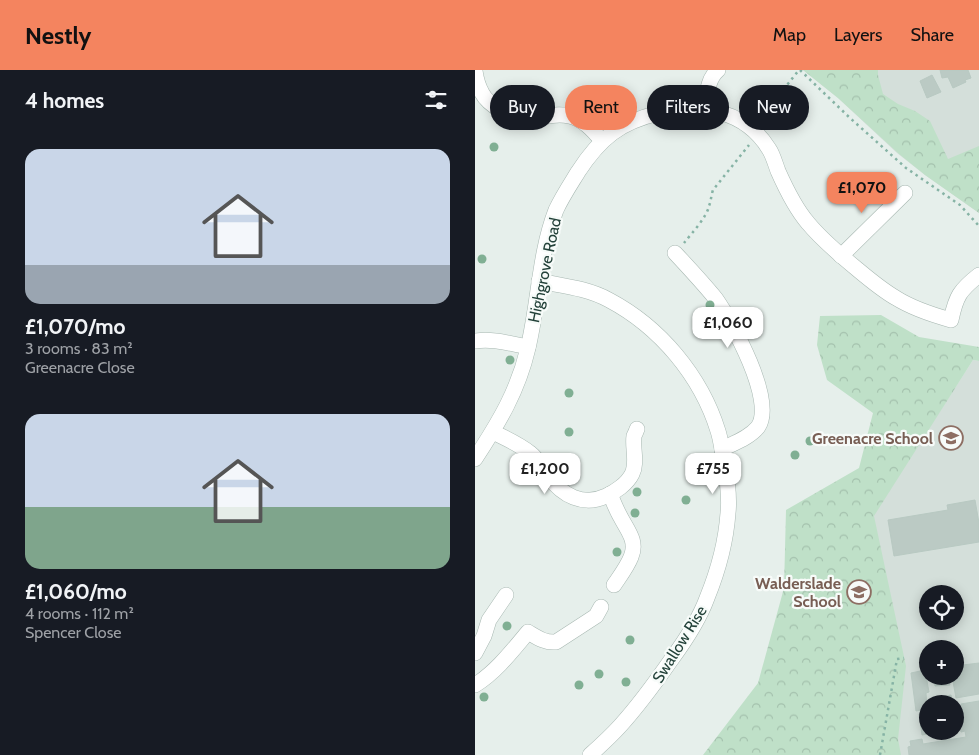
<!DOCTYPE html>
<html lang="en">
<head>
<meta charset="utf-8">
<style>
	body { margin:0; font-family:Cabin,sans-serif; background:#20242c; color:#f1f3f6; height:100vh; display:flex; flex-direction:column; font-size:19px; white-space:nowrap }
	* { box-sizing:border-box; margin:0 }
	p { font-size:16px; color:#9ea1a6 }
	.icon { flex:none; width:28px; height:28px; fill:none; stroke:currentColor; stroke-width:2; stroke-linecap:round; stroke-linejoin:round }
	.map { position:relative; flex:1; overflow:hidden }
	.details { display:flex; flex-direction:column; background:#171b24; width:475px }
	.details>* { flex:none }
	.banner { position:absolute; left:15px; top:15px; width:414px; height:45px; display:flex; gap:10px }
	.controls { position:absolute; left:444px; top:515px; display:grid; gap:10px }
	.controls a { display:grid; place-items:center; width:45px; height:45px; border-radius:50%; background:#171b24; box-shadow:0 2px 12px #0003; font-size:25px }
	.price { position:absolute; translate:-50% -42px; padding:0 11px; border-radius:10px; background:#fff; color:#222; font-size:16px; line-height:32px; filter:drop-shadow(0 1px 2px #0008) }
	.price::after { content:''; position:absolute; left:50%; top:30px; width:15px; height:11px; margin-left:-8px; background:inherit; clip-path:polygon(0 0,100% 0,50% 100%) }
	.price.current { background:#f4845f; color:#111 }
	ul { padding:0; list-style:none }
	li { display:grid; align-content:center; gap:10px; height:265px; padding:0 25px }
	li span { display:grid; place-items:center; height:155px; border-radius:15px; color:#555 }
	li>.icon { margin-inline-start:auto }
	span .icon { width:90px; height:90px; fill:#fffc; stroke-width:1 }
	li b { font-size:21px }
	h2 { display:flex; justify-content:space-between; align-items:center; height:60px; padding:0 25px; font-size:21px }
	.pill { padding:0 18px; border-radius:22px; background:#171b24; box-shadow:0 2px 12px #0003; font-size:18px; line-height:45px }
	.pill.current { background:#f4845f; color:#111 }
	header { display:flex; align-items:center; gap:30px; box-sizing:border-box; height:70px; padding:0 25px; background:#f4845f; color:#111 }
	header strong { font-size:24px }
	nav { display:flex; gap:28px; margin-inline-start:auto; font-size:18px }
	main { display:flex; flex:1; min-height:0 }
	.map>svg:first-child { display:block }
</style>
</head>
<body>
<header>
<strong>Nestly</strong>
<nav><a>Map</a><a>Layers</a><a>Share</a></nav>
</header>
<main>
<section class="details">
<h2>4 homes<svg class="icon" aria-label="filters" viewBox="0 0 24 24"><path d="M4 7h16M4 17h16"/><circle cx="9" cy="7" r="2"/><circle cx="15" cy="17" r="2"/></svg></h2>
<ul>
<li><span style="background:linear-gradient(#c9d6e8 75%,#9aa5b1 0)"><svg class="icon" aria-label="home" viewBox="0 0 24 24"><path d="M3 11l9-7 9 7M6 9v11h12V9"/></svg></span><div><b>£1,070/mo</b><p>3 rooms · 83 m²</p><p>Greenacre Close</p></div></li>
<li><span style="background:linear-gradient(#c9d6e8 60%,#7fa58c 0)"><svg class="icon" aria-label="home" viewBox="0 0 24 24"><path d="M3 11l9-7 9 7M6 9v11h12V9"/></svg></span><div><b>£1,060/mo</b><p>4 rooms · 112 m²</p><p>Spencer Close</p></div></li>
</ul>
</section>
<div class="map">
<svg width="504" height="685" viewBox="0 0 504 685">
	<defs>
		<pattern id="forest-crowns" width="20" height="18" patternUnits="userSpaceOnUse" patternTransform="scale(1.25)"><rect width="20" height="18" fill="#bfe0c8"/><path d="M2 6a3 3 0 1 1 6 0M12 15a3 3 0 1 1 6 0" fill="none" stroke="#a4c1ad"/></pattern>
	</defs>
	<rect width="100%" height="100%" fill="#e6efeb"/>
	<!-- built -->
	<g fill="#d4dfda" fill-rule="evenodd">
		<path d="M328,0H504V143L450,105L422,83L363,28Z"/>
		<path d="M498,290L504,291V685H260L398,445ZM452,524H480V551H452ZM452,579H480V606H452ZM452,634H480V661H452Z"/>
	</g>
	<!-- forest -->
	<g fill="url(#forest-crowns)">
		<path d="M328,0H403V5L408,24L423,34L440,41L455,51L473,89L504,76V143L450,105L424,84L363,28Z"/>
		<path d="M406,245L444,267L504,277V291L498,290L399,446L431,596L423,669L426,685H228L283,613L309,518L311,440L384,398L398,343L352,310L342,275L345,246Z"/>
	</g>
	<!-- building -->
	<g fill="#bbcac4" stroke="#b8c9c2">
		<path d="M465,0H493L496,8L490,10L491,12L478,18L473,7L467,8Z"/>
		<path d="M457,5L466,22L452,28L445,11Z"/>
		<path d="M500,430L504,453V472L419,486L413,450L473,440L472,435Z"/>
		<path d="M504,593V624L481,628L477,606H480V596Z"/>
		<path d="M450,600L454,622L451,623L452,639L441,641L436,603Z"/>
		<path d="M459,606H473L475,615L460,616Z"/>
		<path d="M476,625L478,634H462L461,628Z"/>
		<path d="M504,631V685H434L433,677L436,676L435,671L447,669L448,674L491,667L490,661L486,662L484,651L489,650L486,634Z"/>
		<path d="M452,642V661H458V663L447,665L444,644Z"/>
	</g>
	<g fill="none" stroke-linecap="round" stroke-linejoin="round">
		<!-- minor casing -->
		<g stroke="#a8b8b2" stroke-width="16">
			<g id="minor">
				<path d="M0,1C1,8 3,16 7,23C13,35 37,49 52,49C66,49 79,42 94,46C108,49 118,60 127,71"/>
				<path d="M230,39C232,26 232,9 243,0"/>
				<path d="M200,183C214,198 228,213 241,229C257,252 301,331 283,357C274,368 259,373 247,379"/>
				<path d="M366,186L430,123"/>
				<path d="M64,211C88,216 112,218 134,230C185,257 226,306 243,361C246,370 247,381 249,390C252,407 255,426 253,443C251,471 243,501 232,528C224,550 210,571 196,590C180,613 164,635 145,656C136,666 125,676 115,685"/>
				<path d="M0,271C18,268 36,274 53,277"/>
				<path d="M18,362C30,368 44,374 55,383C63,389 68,399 74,407C87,425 108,437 131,426C140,422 152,414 157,404C163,392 157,378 159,366C160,364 161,362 162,359"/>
				<path d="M0,389C24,352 43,321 53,278C64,232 64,184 81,140C87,127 95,115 103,102C125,68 145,52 184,43C226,33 270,40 294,79C298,85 300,93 303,101C311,119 320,138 333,153C347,170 365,185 382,199C394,209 407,220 421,228C437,238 458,245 476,250C481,226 485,220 504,205"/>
				<path d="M135,424C138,431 141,439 145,446C152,460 163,471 156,487C152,497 145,506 139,515"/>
				<path d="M0,583L9,566L14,550L31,525"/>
				<path d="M0,615C21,602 37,581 53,562C63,568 70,573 81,572L121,546L126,537"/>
			</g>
		</g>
		<!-- path -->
		<g stroke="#86b3a5" stroke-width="2.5" stroke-dasharray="2.5 4" stroke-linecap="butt">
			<path d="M325,0L375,48L431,98L485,135L504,156"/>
			<path d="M284,50L324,0"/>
			<path d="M209,173C216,164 232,147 234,136C236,131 236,126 238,120L274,75"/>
			<path d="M405,685L422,589L429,588"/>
		</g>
		<!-- minor -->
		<use href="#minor" stroke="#fff" stroke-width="15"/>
	</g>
	<!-- trees -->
	<g fill="#80af93">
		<circle cx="19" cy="77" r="4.5"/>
		<circle cx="7" cy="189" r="4.5"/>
		<circle cx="235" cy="235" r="4.5"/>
		<circle cx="35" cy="290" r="4.5"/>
		<circle cx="94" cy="323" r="4.5"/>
		<circle cx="94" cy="362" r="4.5"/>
		<circle cx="335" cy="371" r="4.5"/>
		<circle cx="320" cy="385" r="4.5"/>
		<circle cx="162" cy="422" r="4.5"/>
		<circle cx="211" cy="430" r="4.5"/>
		<circle cx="160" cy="443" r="4.5"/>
		<circle cx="142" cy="482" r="4.5"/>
		<circle cx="32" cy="556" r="4.5"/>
		<circle cx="155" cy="570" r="4.5"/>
		<circle cx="124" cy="604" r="4.5"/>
		<circle cx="151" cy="612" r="4.5"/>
		<circle cx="104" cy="615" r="4.5"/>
		<circle cx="9" cy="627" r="4.5"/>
	</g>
	<!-- icons -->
	<defs>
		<g id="school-ring" transform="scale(1.25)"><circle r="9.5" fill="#f7fbf9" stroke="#8d6e63" stroke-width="1.5"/><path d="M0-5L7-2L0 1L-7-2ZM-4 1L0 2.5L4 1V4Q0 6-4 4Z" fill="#8d6e63"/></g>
	</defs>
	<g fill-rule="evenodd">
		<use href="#school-ring" x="476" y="368"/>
		<use href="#school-ring" x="384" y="522"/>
	</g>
	<g text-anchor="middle" stroke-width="4.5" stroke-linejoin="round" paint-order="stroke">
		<!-- street labels -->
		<g font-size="16" fill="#24423a" stroke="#f7fbf9">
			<text transform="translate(69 200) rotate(-78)" y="6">Highgrove Road</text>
			<text transform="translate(204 574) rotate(-58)" y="6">Swallow Rise</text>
		</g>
		<!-- education labels -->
		<g font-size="16" font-weight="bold" fill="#785e54" stroke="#f7fbf9" text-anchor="end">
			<text x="458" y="374">Greenacre School</text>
			<text x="366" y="519">Walderslade<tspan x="366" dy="18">School</tspan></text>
		</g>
	</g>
</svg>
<div class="controls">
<a><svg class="icon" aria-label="locate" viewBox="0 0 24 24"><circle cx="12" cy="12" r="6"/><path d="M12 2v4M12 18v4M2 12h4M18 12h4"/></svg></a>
<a>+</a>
<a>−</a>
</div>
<b class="price current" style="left:387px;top:144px">£1,070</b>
<b class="price" style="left:253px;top:279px">£1,060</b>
<b class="price" style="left:70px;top:425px">£1,200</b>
<b class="price" style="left:238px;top:425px">£755</b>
<div class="banner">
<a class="pill">Buy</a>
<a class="pill current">Rent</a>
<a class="pill">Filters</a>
<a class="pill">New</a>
</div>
</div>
</main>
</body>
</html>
